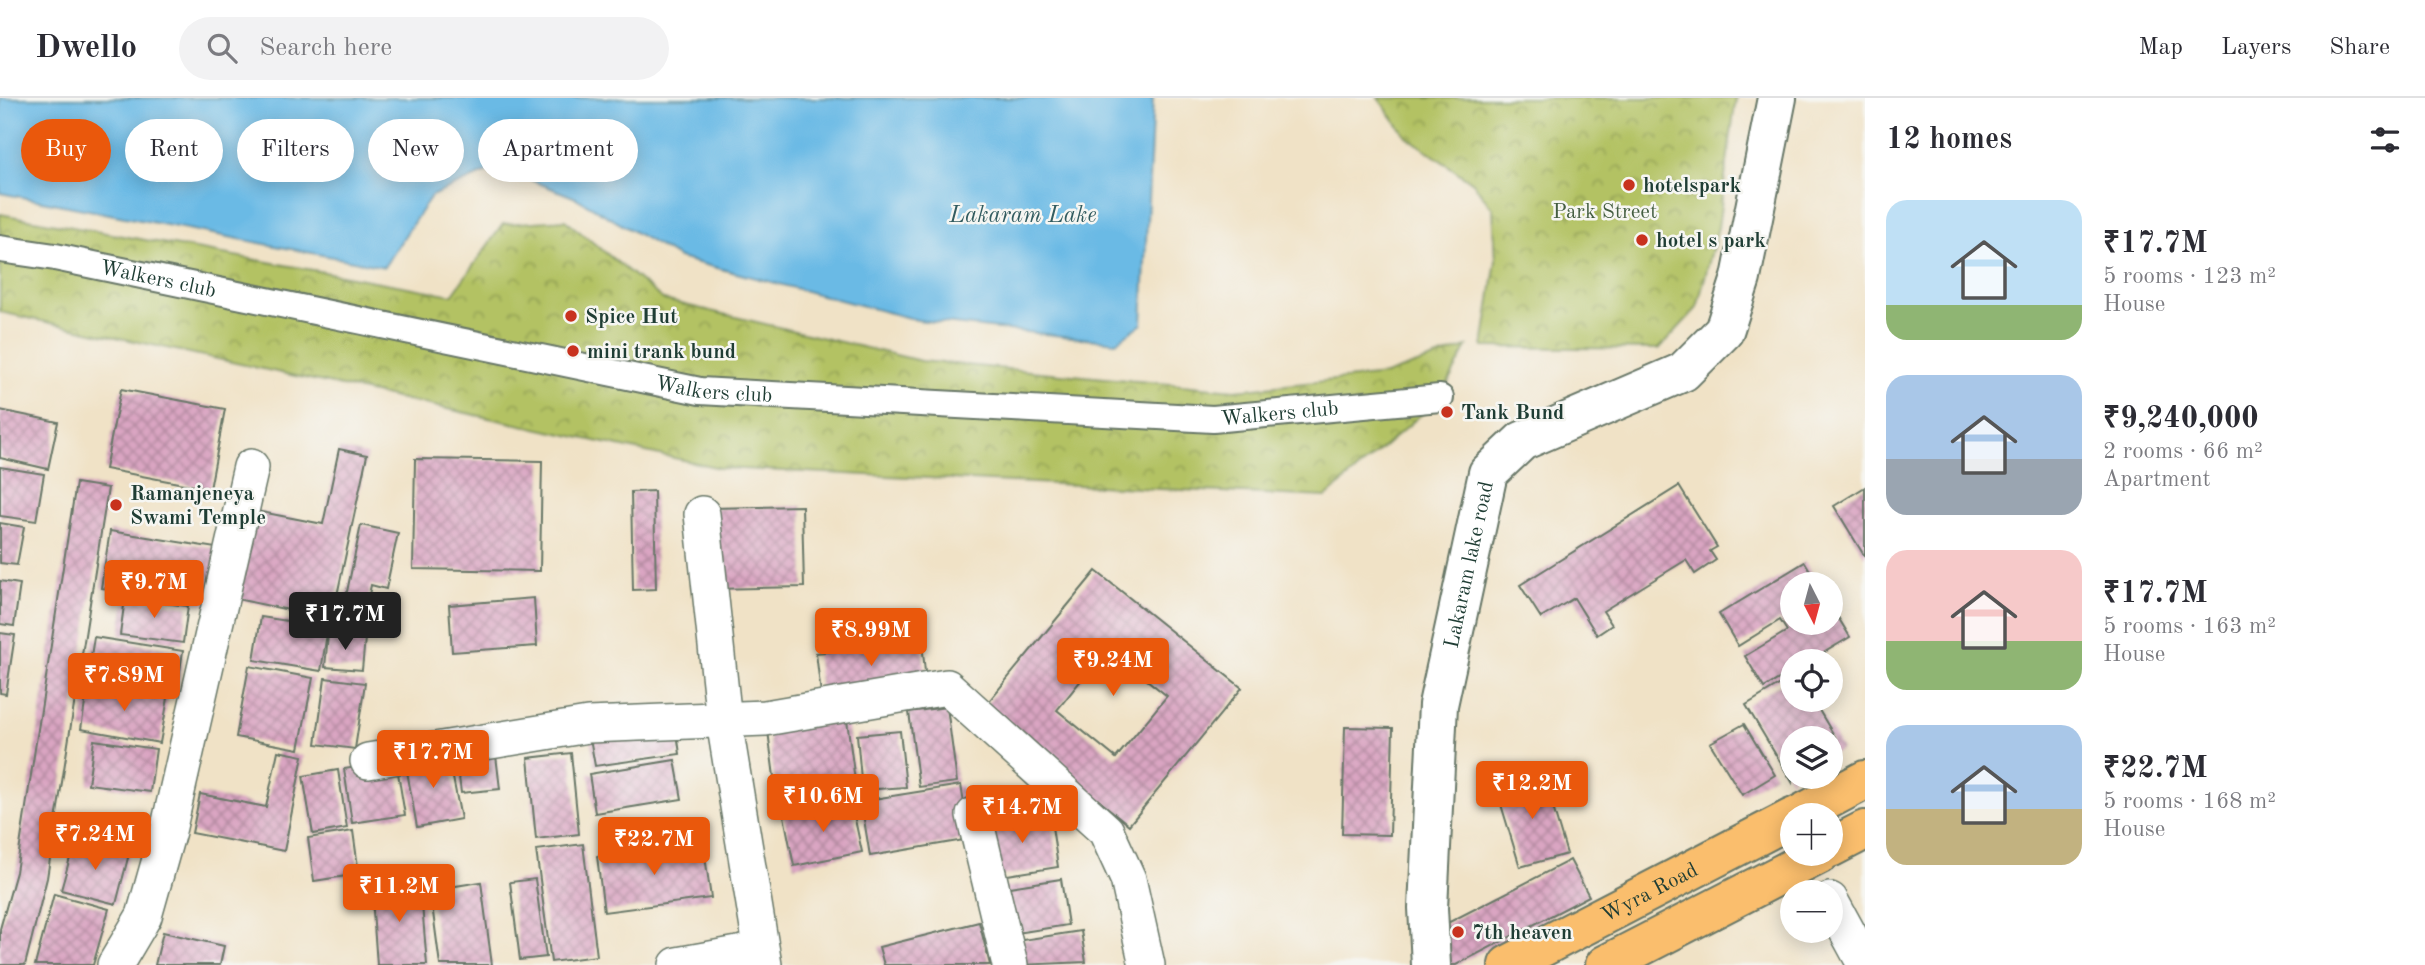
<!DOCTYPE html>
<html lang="en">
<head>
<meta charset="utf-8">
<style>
	body { margin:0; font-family:"Old Standard TT",serif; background:#f2f2f3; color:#2b2b33; height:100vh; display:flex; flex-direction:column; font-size:26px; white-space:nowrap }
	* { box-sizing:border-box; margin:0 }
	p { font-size:23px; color:#7c7c81 }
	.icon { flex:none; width:38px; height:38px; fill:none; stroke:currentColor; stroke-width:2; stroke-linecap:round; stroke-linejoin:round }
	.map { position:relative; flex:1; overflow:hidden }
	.drawer { display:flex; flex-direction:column; background:#fff; width:560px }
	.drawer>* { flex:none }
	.guide { position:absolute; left:21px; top:21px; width:665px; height:63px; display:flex; gap:14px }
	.needle { width:46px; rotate:174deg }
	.fabs { position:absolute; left:1780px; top:474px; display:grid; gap:14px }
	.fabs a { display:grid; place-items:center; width:63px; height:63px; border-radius:50%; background:#fff; box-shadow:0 4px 18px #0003; font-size:35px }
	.price { position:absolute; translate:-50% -60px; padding:0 16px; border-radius:7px; background:#ea580c; color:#fff; font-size:23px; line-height:46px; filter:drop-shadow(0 2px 4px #0008) }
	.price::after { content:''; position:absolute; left:50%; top:42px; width:21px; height:16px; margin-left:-10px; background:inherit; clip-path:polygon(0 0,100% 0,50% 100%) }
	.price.current { background:#222; color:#fff }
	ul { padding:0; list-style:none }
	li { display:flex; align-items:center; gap:21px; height:175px; padding:0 21px }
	li span { display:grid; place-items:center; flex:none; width:196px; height:140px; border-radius:21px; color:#555 }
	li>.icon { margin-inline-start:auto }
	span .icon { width:84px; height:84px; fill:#fffc; stroke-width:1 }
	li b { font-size:30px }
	h2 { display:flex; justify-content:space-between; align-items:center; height:84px; padding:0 21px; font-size:30px }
	.tag { padding:0 24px; border-radius:32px; background:#fff; box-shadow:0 4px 18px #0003; font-size:24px; line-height:63px }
	.tag.current { background:#ea580c; color:#fff }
	header { display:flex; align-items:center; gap:42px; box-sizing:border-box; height:98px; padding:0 35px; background:#fff; border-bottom:2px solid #e1e1e2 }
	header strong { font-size:33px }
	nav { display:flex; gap:38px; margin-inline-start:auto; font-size:24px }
	.search { width:490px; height:63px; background:#f2f2f3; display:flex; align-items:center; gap:18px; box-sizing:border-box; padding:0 24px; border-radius:38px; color:#7c7c81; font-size:26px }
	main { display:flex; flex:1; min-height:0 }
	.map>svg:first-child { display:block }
</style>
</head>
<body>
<header>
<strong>Dwello</strong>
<div class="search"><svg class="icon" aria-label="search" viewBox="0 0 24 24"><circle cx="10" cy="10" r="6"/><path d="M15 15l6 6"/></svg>Search here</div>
<nav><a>Map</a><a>Layers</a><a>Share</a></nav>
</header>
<main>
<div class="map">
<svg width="1865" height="867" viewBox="0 0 1865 867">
	<defs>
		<pattern id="park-crowns" width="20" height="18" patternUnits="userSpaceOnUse" patternTransform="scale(1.75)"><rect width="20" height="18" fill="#b3c264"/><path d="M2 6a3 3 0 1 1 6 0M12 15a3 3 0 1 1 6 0" fill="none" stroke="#919f53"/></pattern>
		<pattern id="building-cross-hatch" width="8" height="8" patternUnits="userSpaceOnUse" patternTransform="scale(1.75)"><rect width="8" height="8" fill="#daa5c2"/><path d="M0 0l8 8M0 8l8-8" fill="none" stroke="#b0889e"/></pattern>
	</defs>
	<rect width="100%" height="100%" fill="#f6f6f2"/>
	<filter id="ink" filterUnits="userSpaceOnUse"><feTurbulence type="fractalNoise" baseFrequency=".0143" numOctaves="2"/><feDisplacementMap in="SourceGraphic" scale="14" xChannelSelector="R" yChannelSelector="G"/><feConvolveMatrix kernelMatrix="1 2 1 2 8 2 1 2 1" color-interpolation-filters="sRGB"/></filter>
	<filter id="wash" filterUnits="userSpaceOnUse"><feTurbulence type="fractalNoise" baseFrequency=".00686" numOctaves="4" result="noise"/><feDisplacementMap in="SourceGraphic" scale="28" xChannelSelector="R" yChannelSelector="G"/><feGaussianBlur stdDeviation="1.57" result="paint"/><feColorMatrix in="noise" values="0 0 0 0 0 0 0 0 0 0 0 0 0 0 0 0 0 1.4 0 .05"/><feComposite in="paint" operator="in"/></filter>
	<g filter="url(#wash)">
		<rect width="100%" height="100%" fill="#f0e2c6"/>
		<!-- park -->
		<g fill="url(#park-crowns)" stroke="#69804c" stroke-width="2">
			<path d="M1378,0H1736L1718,129L1697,210L1659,251L1483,249L1496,162L1493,111L1473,85L1406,38Z"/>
			<path d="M0,116L452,197L503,126L565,122L664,202L921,263L1235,292L1385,277L1467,249L1440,300L1326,399L720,370L0,214Z"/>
		</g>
		<!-- water -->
		<path fill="#6bbae5" stroke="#457c8c" stroke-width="2" d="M0,0H1153L1142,226L1116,244L917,222L679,160L576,100L498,69L431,98L384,169L0,95Z"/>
		<g id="blocks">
			<!-- building -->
			<g fill="url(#building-cross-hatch)" fill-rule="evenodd">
				<path d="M121,291L225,311L210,391L105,371Z"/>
				<path d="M0,312L58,324L48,371L0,360Z"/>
				<path d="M339,351L367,357L332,521L227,499L246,411L323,426Z"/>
				<path d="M415,361L542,363L540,473L413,471Z"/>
				<path d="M0,369L44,376L36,423L0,418Z"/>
				<path d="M76,385L108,390L47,780L25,867H0V831L16,774Z"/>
				<path d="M1679,388L1717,449L1710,453L1716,462L1695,476L1686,462L1603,513L1612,527L1597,537L1574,500L1541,520L1520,487Z"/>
				<path d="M1865,389V459L1834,408Z"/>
				<path d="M654,393L656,491L633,492L631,394Z"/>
				<path d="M802,408L804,489L712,491L710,410Z"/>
				<path d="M0,425L24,429L17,467L0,465Z"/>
				<path d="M361,427L398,435L386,491L371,487L362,531L340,527Z"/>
				<path d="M110,433L222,451L213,507L101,490Z"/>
				<path d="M1805,464L1818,486H1792V525H1830V506L1850,539L1808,564H1792V573L1764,590L1745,558L1787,533L1780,522L1738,548L1719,516Z"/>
				<path d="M1096,473L1242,590L1129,727L984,609ZM1107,550L1167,598L1116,660L1057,612Z"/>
				<path d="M0,483L20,486L14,528L0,526Z"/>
				<path d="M125,500L188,508L183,545L120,537Z"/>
				<path d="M534,500L537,548L452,554L449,507Z"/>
				<path d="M261,519L328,529L321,573L254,562Z"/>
				<path d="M0,535L15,537L6,596L0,595Z"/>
				<path d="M328,537L365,540L362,572L325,569Z"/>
				<path d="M94,539L183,553L176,598L87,583Z"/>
				<path d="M922,544L926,584L821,596L816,555Z"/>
				<path d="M249,568L313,580L299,651L236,639Z"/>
				<path d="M1792,579V602H1813L1842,651L1830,658V640H1792V684L1746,607Z"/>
				<path d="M325,580L365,585L355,651L316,646Z"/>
				<path d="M88,586L168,600L160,645L81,631Z"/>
				<path d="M947,609L957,684L919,689L909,614Z"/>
				<path d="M847,622L857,698L778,709L768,633Z"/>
				<path d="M1744,626L1775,677L1742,697L1710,645Z"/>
				<path d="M676,628L680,656L595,668L590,640Z"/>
				<path d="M1345,629L1393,630L1390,737L1342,736Z"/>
				<path d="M900,633L906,689L862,692L857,637Z"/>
				<path d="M94,642L156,651L150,694L88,686Z"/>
				<path d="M495,649L500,691L461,695L456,654Z"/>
				<path d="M278,653L303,658L284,753L192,735L200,696L266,709Z"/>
				<path d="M448,654L461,721L417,729L405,662Z"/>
				<path d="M571,655L579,736L536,741L528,660Z"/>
				<path d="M675,662L682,701L595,715L589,676Z"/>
				<path d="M396,663L405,717L352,725L344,671Z"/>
				<path d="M338,672L347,730L313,736L303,678Z"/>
				<path d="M1543,676L1567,756L1520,769L1496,690Z"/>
				<path d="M961,687L970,741L870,758L861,703Z"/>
				<path d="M851,703L862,754L794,768L784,718Z"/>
				<path d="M1050,715L1058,769L995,779L986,726Z"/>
				<path d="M353,733L359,776L314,783L308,740Z"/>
				<path d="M75,742L129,756L116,806L61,792Z"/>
				<path d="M703,744L711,800L604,814L597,758Z"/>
				<path d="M583,746L597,858L551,864L536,752Z"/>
				<path d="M1570,762L1589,798L1456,867H1448L1430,834Z"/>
				<path d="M535,781L546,859L520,862L510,784Z"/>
				<path d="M1061,781L1068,827L1010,836L1003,790Z"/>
				<path d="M420,782L427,867H377L371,786Z"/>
				<path d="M481,784L492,867H440L430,792Z"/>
				<path d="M54,796L109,811L93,867H35Z"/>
				<path d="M979,824L990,867H884L879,849Z"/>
				<path d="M1081,833L1086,864L1019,867L1016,843Z"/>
				<path d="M163,834L224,848L220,867H155Z"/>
			</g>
		</g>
	</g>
	<g filter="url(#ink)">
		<use href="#blocks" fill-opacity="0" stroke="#687767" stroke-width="2"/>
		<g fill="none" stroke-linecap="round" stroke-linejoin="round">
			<!-- pedestrian casing -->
			<g stroke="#687767" stroke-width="30">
				<g id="pedestrian">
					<path id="s1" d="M0,151L55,159L700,293L1213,321L1440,300"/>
				</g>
			</g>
			<!-- minor casing -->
			<g stroke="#687767" stroke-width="38">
				<g id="minor">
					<path d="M702,416L724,623L764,867"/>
					<path d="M368,663L588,627L765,620L947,589L1106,733L1128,781L1147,867"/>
					<path d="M974,717L1010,867"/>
					<path d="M1830,802L1865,866"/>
					<path d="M115,867L144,818L168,733L251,369"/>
					<path d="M677,867L761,852"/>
				</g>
			</g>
			<!-- tertiary casing -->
			<g stroke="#687767" stroke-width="42">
				<g id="tertiary">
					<path id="s2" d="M1431,867L1428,810L1438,607L1488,375L1522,343L1683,274L1724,233L1741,180L1777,0"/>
				</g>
			</g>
			<!-- primary casing -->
			<g stroke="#687767" stroke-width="42">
				<g id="primary">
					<path d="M1797,718L1865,682"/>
					<path d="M1830,750L1865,732"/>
					<path id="s3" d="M1508,867L1792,720"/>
					<path d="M1605,867L1820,756"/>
				</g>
			</g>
			<!-- pedestrian -->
			<use href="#pedestrian" stroke="#fff" stroke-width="26"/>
			<!-- minor -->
			<use href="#minor" stroke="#fff" stroke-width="35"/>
			<!-- tertiary -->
			<use href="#tertiary" stroke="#fff" stroke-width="38"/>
			<!-- primary -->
			<use href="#primary" stroke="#fabe6d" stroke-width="38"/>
		</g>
	</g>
	<!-- markers -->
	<g fill="#c8321e" stroke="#f6f6f2" stroke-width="2.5">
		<circle cx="1629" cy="87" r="7"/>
		<circle cx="1642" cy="142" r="7"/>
		<circle cx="571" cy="218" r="7"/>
		<circle cx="573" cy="253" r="7"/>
		<circle cx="1447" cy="314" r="7"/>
		<circle cx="116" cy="407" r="7"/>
		<circle cx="1458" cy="834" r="7"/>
	</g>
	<g text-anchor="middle" stroke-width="5" stroke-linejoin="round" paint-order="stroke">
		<!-- poi labels -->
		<g font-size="21" font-weight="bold" fill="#1f3d34" stroke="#f6f6f2" text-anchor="start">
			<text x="1643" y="94">hotelspark</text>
			<text x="1656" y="149">hotel s park</text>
			<text x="585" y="225">Spice Hut</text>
			<text x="587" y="260">mini trank bund</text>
			<text x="1461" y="321">Tank Bund</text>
			<text x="130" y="402">Ramanjeneya<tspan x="130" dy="24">Swami Temple</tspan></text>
			<text x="1472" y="841">7th heaven</text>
		</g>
		<!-- park labels -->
		<g font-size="21" fill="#445e40" stroke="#f6f6f2">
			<text x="1605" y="120">Park Street</text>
		</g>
		<!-- street labels -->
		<g font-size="21" fill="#1f3d34" stroke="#f6f6f2">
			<text dy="7" stroke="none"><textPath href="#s1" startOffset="161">Walkers club</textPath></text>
			<text dy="7" stroke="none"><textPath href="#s1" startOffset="728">Walkers club</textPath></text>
			<text dy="7" stroke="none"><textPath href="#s1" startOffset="1295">Walkers club</textPath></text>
			<text dy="7" stroke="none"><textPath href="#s2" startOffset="404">Lakaram lake road</textPath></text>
			<text dy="7" stroke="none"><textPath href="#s3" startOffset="159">Wyra Road</textPath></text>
		</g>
		<!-- water labels -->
		<g font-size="23" font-style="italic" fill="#325c60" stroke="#f6f6f2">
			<text x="1023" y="124">Lakaram Lake</text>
		</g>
	</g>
</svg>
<div class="fabs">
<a><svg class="needle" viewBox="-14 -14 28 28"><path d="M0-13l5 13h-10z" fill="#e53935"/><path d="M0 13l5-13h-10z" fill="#7c7c81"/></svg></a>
<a><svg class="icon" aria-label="locate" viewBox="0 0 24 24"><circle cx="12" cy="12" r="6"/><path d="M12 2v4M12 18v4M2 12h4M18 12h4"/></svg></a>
<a><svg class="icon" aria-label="layers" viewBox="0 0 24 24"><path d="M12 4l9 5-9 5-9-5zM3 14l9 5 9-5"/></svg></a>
<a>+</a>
<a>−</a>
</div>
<b class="price" style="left:154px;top:522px">₹9.7M</b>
<b class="price current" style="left:345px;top:554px">₹17.7M</b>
<b class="price" style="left:871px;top:570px">₹8.99M</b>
<b class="price" style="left:1113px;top:600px">₹9.24M</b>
<b class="price" style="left:124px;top:615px">₹7.89M</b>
<b class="price" style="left:433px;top:692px">₹17.7M</b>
<b class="price" style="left:1532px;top:723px">₹12.2M</b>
<b class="price" style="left:823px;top:736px">₹10.6M</b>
<b class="price" style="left:1022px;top:747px">₹14.7M</b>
<b class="price" style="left:95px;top:774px">₹7.24M</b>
<b class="price" style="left:654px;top:779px">₹22.7M</b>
<b class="price" style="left:399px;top:826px">₹11.2M</b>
<div class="guide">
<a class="tag current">Buy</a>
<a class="tag">Rent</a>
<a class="tag">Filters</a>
<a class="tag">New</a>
<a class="tag">Apartment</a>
</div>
</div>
<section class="drawer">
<h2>12 homes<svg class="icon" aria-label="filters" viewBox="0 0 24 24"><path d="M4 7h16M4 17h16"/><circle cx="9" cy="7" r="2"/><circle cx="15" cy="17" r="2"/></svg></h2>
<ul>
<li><span style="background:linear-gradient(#bfe0f5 75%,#8fb573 0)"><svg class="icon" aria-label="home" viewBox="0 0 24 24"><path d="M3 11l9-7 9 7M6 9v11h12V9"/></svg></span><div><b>₹17.7M</b><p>5 rooms · 123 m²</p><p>House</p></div></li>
<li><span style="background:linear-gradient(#a9c7e8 60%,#9aa5b1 0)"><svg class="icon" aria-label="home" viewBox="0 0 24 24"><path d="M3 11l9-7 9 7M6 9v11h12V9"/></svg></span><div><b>₹9,240,000</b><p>2 rooms · 66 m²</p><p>Apartment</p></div></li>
<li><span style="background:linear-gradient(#f6c9c9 65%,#8fb573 0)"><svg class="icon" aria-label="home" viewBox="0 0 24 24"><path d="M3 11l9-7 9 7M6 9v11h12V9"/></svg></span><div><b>₹17.7M</b><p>5 rooms · 163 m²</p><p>House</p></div></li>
<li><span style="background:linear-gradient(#a9c7e8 60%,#c2b280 0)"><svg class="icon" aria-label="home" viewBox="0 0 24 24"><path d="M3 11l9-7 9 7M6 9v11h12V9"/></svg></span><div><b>₹22.7M</b><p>5 rooms · 168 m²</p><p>House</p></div></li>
</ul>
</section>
</main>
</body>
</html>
